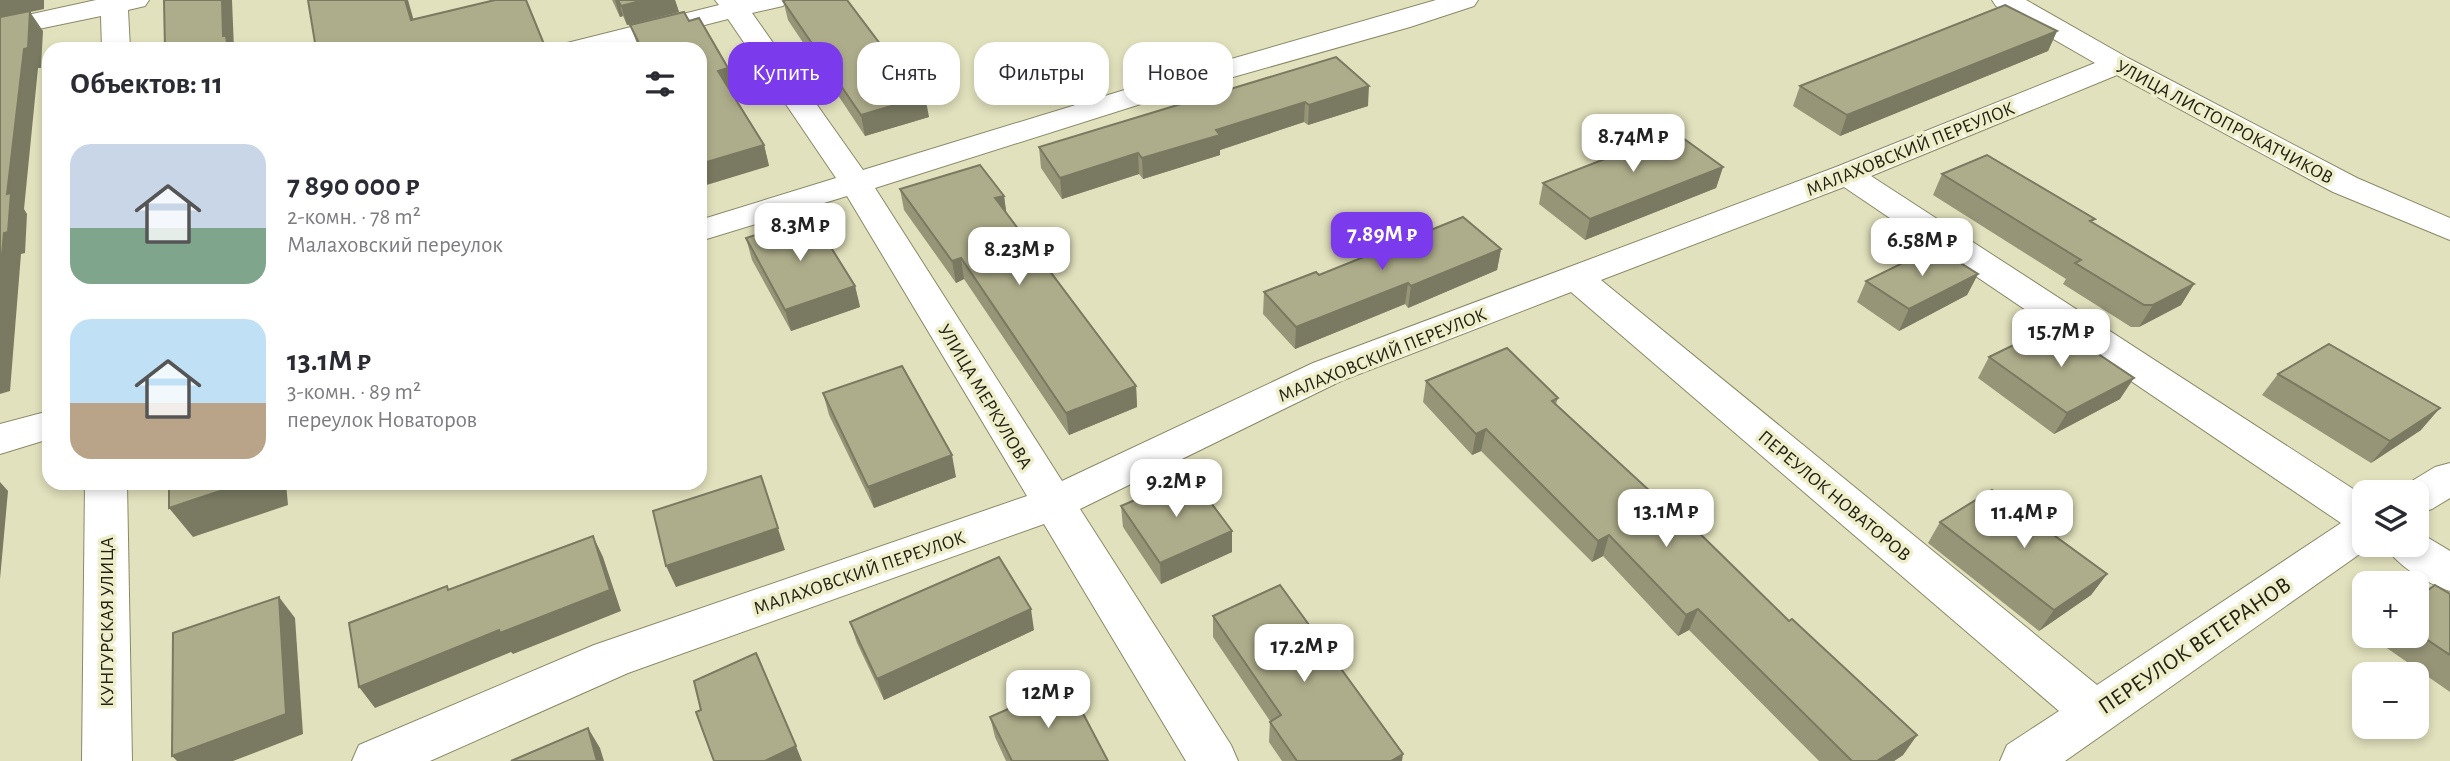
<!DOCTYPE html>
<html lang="ru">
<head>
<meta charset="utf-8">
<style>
	body { margin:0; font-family:"Alegreya Sans",sans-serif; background:#f2f2f3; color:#2b2b33; height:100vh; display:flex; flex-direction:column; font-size:26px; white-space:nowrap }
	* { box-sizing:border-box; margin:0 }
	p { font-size:23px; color:#7c7c81 }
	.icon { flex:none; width:38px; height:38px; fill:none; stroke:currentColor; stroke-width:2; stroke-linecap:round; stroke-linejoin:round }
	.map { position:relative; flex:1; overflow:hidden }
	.panel { position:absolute; left:42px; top:42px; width:665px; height:448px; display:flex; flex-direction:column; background:#fff; border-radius:21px; box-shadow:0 4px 10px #0003 }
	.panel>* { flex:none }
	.guide { position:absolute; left:728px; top:42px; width:665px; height:63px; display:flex; gap:14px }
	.tools { position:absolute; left:2352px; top:480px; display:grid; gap:14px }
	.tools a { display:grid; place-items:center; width:77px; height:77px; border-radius:14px; background:#fff; box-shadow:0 4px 10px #0003; font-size:35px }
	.price { position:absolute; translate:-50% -60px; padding:0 16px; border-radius:14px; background:#fff; color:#222; font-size:23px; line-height:46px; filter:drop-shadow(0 2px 4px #0008) }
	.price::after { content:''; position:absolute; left:50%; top:42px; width:21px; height:16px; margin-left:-10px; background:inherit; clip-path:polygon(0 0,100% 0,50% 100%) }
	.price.current { background:#7c3aed; color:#fff }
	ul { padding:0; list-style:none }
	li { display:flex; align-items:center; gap:21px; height:175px; padding:0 28px }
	li span { display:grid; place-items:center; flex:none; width:196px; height:140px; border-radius:21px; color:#555 }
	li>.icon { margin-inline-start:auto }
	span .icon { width:84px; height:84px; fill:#fffc; stroke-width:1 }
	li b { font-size:30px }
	h2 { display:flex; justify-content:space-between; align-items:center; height:84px; padding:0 28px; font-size:30px }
	.chip { padding:0 24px; border-radius:21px; background:#fff; box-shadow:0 4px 10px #0003; font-size:24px; line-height:63px }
	.chip.current { background:#7c3aed; color:#fff }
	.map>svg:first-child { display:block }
</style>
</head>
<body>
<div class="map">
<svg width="2450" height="761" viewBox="0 0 2450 761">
	<rect width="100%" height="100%" fill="#e2e1bd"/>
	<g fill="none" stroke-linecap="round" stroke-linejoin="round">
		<!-- minor casing -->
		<g stroke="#8a8968" stroke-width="2">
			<g id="minor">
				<path d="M96,0H149L145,6L128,10L130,49H102L101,16L0,37V21Z"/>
				<path d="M715,0H787L783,6L752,13L863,170L1144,84L1436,0H1478L1474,6L1410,27L1166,96L875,188L1062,481L1313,363L1836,167L2095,63L1996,6L1992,0H2026L2128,58L2357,178L2450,218V240L2333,192L2117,75L1871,176L2364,496V544H2374L2065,761H2000L2007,745L2059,711L1571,292L1341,381L1080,509L1231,745L1238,761H1186L1044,524L628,673L430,761H352L359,745L594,645L1027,496L847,196L700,241V220L836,178L728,19L611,49H563L567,43L719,5ZM1844,187L2341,523L2097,685L1601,280Z"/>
				<path d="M49,411V439L0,454V424Z"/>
				<path d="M2450,463V498L2432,509L2417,514V492H2399L2402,487L2435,467Z"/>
				<path d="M85,483H127L132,761H82Z"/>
				<path d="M2417,531L2450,551V591C2427,583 2396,566 2384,544H2417Z"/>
			</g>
		</g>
		<!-- minor -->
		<use href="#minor" fill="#fff" fill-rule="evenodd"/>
	</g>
	<!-- wall -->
	<g fill="#969578">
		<path d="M612,0H675L679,12L627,25L623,16L620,17Z"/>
		<path d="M783,0H847L929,117L865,136L788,20Z"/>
		<path d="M689,21L733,88L729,89L764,145L769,166L700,49H639L630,25Z"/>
		<path d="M2057,31L2048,51L1840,136L1793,106L1800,86Z"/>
		<path d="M1336,57L1368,106L1308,125L1304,122L1220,150V155L1143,179L1139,174L1062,199L1041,168L1039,147Z"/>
		<path d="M1620,144L1723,167L1716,188L1585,240L1539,204L1543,183L1618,153Z"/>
		<path d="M1942,174L2093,223L2194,284L2181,305L2139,327H2131L2063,284L2066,279L1933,195Z"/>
		<path d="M900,189L1004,196L1006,213L1136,386L1137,407L1069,435L964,279L956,283L904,210Z"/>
		<path d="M746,238L855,286L860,307L791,331L752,260Z"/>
		<path d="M1501,249L1497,270L1408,308L1405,304L1295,349L1263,314L1264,292L1319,275Z"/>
		<path d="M1978,274L1967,295L1899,331L1857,302L1866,281Z"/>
		<path d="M1989,357L2120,399L2054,434L1978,378Z"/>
		<path d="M2278,374L2421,430L2371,463L2262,395Z"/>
		<path d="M1426,381L1558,398L1556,404L1789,621L1917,735L1903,755L1894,761H1819L1689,630L1678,636L1603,556L1592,562L1481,451L1472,455L1423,402Z"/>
		<path d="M823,393L956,477L874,508L829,415Z"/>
		<path d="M1121,506L1232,552L1161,584L1123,527Z"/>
		<path d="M1940,522L2107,574L2091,595L2039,631L1928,543Z"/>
		<path d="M2450,594V692L2371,637L2373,635H2417V598Z"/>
		<path d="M1213,616L1402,761H1282L1269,742L1270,721L1213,637Z"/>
		<path d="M850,622L1034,630L884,700L857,643Z"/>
		<path d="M990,717L1108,761H1006L995,737Z"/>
	</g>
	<!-- shaded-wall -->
	<g fill="#7a7961">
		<path d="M0,0H44V9L30,12L43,31L41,68H38L24,209L27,214L25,253L21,254L10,391L0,394V276L7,194L24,49L0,20Z"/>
		<path d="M222,0H232L234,49H228L223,36Z"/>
		<path d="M405,0H408L419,39L411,20Z"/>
		<path d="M615,0H618L623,16L620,17Z"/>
		<path d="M644,0H675L679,12L627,25L621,6Z"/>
		<path d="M2057,31L2048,51L1840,136L1847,115Z"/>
		<path d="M728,68L733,88L724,91L718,71Z"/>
		<path d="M1369,86L1368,106L1308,125L1309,105Z"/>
		<path d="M925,96L929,117L865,136L861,115Z"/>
		<path d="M1305,102L1304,122L1220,150V155L1143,179L1142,158L1216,130Z"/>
		<path d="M764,145L769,166L700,187V164Z"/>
		<path d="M1138,153L1139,174L1062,199L1060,178Z"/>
		<path d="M1723,167L1716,188L1585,240L1590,219Z"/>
		<path d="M1004,196L1007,217L995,198Z"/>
		<path d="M1501,249L1497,270L1408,308L1411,286Z"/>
		<path d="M961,258L964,279L956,283L952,261Z"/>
		<path d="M1978,274L1967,295L1899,331L1909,309Z"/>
		<path d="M1408,283L1405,304L1295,349L1296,327Z"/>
		<path d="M2194,284L2181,305L2139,327L2153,305Z"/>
		<path d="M855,286L860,307L791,331L785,310Z"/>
		<path d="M2134,378L2120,399L2054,434L2067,413Z"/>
		<path d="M1136,386L1137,407L1069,435L1066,413Z"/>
		<path d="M2440,408L2421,430L2371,463L2390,441Z"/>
		<path d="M1486,429L1481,451L1472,455L1476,434Z"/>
		<path d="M952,455L956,477L874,508L868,487Z"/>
		<path d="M761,476L785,550L676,587L666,566Z"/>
		<path d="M0,482L8,491L0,579Z"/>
		<path d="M244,483H286L288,505L193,537L169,508Z"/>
		<path d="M1232,531V552L1161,584L1160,563Z"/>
		<path d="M1609,535L1603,556L1592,562L1598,541Z"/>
		<path d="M593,536L603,557L621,611L513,654L511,652L375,708L359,687L499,630Z"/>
		<path d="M2107,574L2091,595L2039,631L2054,610Z"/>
		<path d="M279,597L295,618L303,734L233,761H177L172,756Z"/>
		<path d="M1031,609L1034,630L884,700L877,679Z"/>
		<path d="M1698,609L1689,630L1678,636L1686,615Z"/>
		<path d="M588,728L600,748L604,761H597Z"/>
		<path d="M1917,735L1903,755L1894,761H1877Z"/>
		<path d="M796,746L802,761H765Z"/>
		<path d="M1403,754L1402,761H1391Z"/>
	</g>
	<!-- building -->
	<g fill="#aead8b" stroke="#7a7961" stroke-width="2">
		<path d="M164,0H222L223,36H226L228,49H165Z"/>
		<path d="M308,0H405L411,20L495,0H526L546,49H316Z"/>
		<path d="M618,0H644L621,6Z"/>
		<path d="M786,0H847L884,49L887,48L925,96L861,115L783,1Z"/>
		<path d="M2005,5L2057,31L1847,115L1800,86Z"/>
		<path d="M30,11L28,48L24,49L7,194L11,193L8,232L4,233L0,276V17Z"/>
		<path d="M684,12L689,21L699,18L728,68L718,71L764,145L700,164V49H642L630,25Z"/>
		<path d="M1336,57L1369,86L1309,105L1305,102L1216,130L1220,135L1142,158L1138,153L1060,178L1039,147Z"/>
		<path d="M1669,128L1723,167L1590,219L1543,183L1628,150L1620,144Z"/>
		<path d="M1987,155L2095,219L2090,221L2194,284L2153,305H2144L2075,263L2081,260L1942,174Z"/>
		<path d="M980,165L1004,196L995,198L1136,386L1066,413L961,258L952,261L900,189Z"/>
		<path d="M812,217L855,286L785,310L746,238Z"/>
		<path d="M1463,217L1501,249L1411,286L1408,283L1296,327L1264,292L1316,272L1319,275Z"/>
		<path d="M1935,247L1978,274L1909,309L1866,281Z"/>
		<path d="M2055,325L2134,378L2067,413L1989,357Z"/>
		<path d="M2329,344L2440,408L2390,441L2278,374Z"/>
		<path d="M1507,348L1558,398L1552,401L1689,527L1691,525L1789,621L1792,619L1917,735L1877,761H1852L1698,609L1686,615L1609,535L1598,541L1486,429L1476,434L1426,381Z"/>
		<path d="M902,366L952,455L868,487L823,393Z"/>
		<path d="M761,476L778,528L666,566L653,511Z"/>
		<path d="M1191,476L1232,531L1160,563L1121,506Z"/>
		<path d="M169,483H244L169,508Z"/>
		<path d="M1992,490L2107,574L2054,610L1940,522Z"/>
		<path d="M593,536L610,590L500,633L499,630L359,687L349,623L447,586L448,590Z"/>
		<path d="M999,557L1031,609L877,679L850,622Z"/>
		<path d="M1280,585L1403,754L1391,761H1297L1270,722L1281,715L1213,616Z"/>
		<path d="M2435,585L2450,594V655L2417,633V598Z"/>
		<path d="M279,597L286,714L172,756L173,633Z"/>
		<path d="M756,653L796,746L765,761H714L696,712L701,710L694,681Z"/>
		<path d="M1067,683L1108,761H1012L990,717Z"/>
		<path d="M588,728L597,761H511Z"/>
	</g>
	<g text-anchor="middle" stroke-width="7" stroke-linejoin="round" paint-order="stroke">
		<!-- street labels -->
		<g font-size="19" fill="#222215" stroke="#efeeca">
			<text transform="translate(2225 121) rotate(28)" y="7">УЛИЦА ЛИСТОПРОКАТЧИКОВ</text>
			<text transform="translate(1910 148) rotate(-22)" y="7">МАЛАХОВСКИЙ ПЕРЕУЛОК</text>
			<text transform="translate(1382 354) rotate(-22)" y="7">МАЛАХОВСКИЙ ПЕРЕУЛОК</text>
			<text transform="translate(986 396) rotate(59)" y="7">УЛИЦА МЕРКУЛОВА</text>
			<text transform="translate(1835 495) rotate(40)" y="7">ПЕРЕУЛОК НОВАТОРОВ</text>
			<text transform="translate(859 572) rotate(-19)" y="7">МАЛАХОВСКИЙ ПЕРЕУЛОК</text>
			<text transform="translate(106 622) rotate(-90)" y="7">КУНГУРСКАЯ УЛИЦА</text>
		</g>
		<!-- near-street labels -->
		<g font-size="23" fill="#222215" stroke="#efeeca">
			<text transform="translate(2194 645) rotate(-34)" y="8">ПЕРЕУЛОК ВЕТЕРАНОВ</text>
		</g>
	</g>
</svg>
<div class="tools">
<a><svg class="icon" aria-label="layers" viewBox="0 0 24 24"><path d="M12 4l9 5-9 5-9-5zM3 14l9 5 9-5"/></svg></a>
<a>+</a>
<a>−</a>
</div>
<b class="price" style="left:1633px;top:174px">8.74M ₽</b>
<b class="price" style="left:800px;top:263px">8.3M ₽</b>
<b class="price current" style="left:1382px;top:272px">7.89M ₽</b>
<b class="price" style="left:1922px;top:278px">6.58M ₽</b>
<b class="price" style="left:1019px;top:287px">8.23M ₽</b>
<b class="price" style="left:2061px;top:369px">15.7M ₽</b>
<b class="price" style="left:1176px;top:519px">9.2M ₽</b>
<b class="price" style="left:1666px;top:549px">13.1M ₽</b>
<b class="price" style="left:2024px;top:550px">11.4M ₽</b>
<b class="price" style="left:1304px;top:684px">17.2M ₽</b>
<b class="price" style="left:1048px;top:730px">12M ₽</b>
<div class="guide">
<a class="chip current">Купить</a>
<a class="chip">Снять</a>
<a class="chip">Фильтры</a>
<a class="chip">Новое</a>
</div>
<section class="panel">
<h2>Объектов: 11<svg class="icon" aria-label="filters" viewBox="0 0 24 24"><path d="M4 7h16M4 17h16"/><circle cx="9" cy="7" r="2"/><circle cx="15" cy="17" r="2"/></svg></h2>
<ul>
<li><span style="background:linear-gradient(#c9d6e8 60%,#7fa58c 0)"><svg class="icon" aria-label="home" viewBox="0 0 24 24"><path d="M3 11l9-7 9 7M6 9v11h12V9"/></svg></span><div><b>7 890 000 ₽</b><p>2-комн. · 78 m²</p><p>Малаховский переулок</p></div></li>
<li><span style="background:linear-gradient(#bfe0f5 60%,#b9a48a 0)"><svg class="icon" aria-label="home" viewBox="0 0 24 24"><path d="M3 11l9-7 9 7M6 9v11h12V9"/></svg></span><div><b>13.1M ₽</b><p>3-комн. · 89 m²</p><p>переулок Новаторов</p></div></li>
</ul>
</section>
</div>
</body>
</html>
